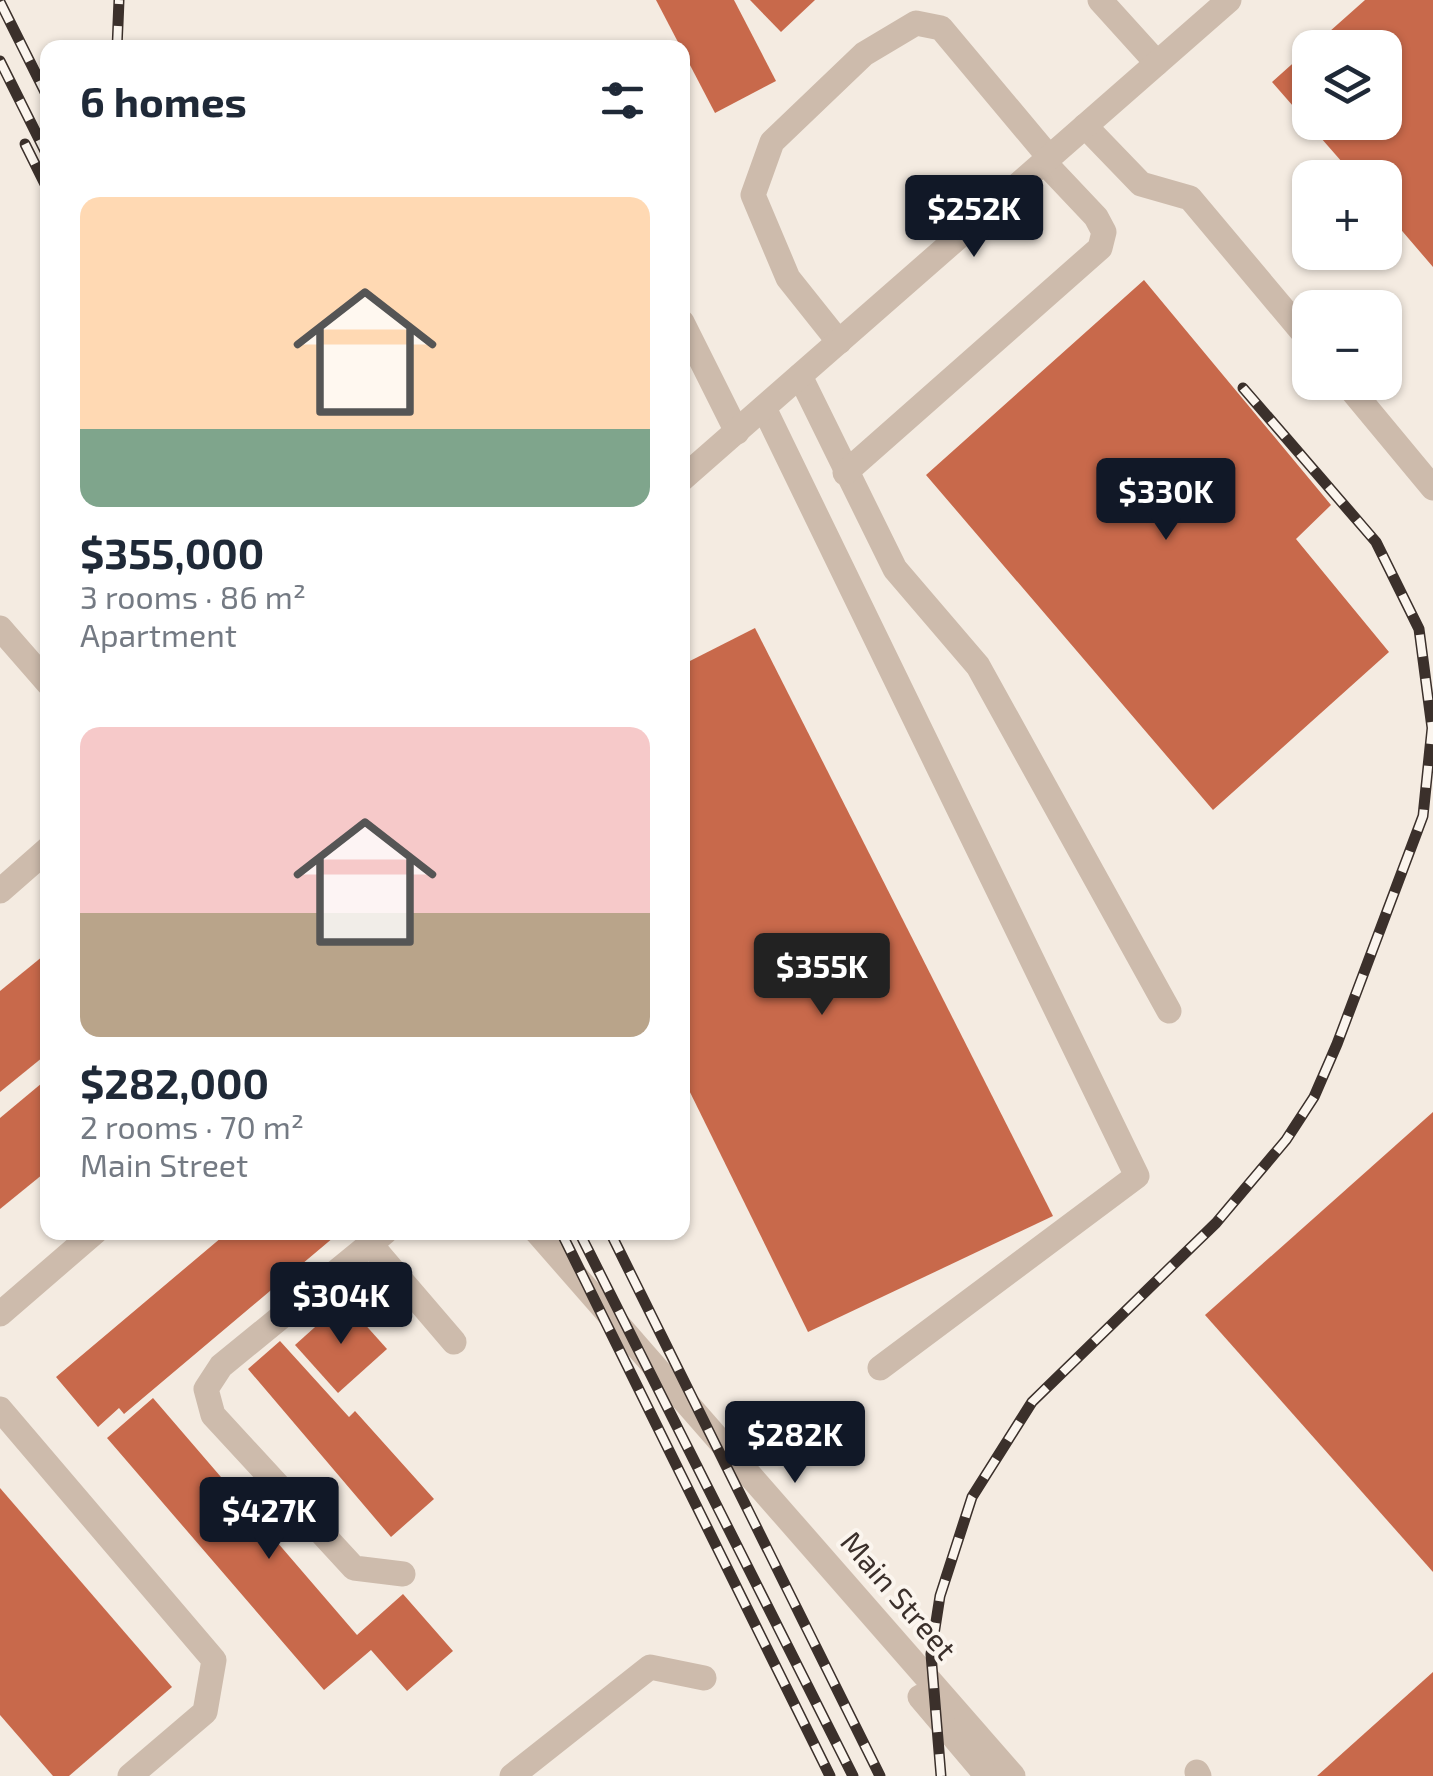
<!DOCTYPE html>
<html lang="en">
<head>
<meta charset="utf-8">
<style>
	body { margin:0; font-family:"Exo 2",sans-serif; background:#f6f6f7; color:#1f2937; height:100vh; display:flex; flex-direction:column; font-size:38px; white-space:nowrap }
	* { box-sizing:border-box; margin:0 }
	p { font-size:32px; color:#747a83 }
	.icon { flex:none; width:55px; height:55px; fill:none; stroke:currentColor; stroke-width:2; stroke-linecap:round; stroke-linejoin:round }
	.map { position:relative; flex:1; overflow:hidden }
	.side { position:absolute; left:40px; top:40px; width:650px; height:1200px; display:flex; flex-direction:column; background:#fff; border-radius:20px; box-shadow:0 2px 8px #0004 }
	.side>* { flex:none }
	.buttons { position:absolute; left:1292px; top:30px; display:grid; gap:20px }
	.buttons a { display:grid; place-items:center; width:110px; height:110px; border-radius:20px; background:#fff; box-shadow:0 2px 8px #0004; font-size:50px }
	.price { position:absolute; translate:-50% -85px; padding:0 22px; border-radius:10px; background:#111827; color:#fff; font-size:32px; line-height:65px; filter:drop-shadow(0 2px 5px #0008) }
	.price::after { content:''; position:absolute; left:50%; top:60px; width:30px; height:22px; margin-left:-15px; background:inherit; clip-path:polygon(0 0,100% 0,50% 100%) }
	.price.active { background:#222; color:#fff }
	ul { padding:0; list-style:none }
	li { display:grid; align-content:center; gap:20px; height:530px; padding:0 40px }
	li span { display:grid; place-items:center; height:310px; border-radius:20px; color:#555 }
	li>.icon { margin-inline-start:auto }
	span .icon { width:180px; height:180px; fill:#fffc; stroke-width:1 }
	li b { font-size:42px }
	h2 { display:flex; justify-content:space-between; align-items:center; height:120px; padding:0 40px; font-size:42px }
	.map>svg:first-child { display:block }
</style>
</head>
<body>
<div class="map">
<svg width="1433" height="1776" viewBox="0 0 1433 1776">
	<rect width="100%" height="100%" fill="#f4ebe1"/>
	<!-- building -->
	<g fill="#c8694b">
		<path d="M656,0H734L776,81L715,113Z"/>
		<path d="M750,0H815L781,32Z"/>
		<path d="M1365,0H1433V267L1385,211V178H1356L1272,82L1310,48V122H1385V48H1311Z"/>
		<path d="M1144,280L1331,505L1296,539L1389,652L1213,810L926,475Z"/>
		<path d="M755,628L1053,1216L808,1332L682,1076V665Z"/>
		<path d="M48,952V1053L0,1092V991Z"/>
		<path d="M48,1078V1170L0,1209V1118Z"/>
		<path d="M1433,1112V1572L1205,1315Z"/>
		<path d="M228,1232H340L124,1414L119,1408L98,1427L56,1377Z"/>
		<path d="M344,1301L387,1349L338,1393L295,1345Z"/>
		<path d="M280,1341L349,1417L355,1411L434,1499L391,1537L248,1369Z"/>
		<path d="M153,1398L357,1635L403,1594L453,1651L407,1691L371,1650L324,1690L107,1438Z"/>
		<path d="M0,1488L172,1687L69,1776H53L0,1715Z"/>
		<path d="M1433,1672V1776H1317Z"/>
	</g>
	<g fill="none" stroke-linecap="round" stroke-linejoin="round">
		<!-- minor -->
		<g stroke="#cdbbac" stroke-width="25">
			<path d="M1100,0L1157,63"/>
			<path d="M1085,126L1141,184L1190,198L1310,341"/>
			<path d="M682,322L737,432"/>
			<path d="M839,342L788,278L753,195L772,142L864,54L916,23L941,28L1049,157"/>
			<path d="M800,376L895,569L978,666L1169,1011"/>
			<path d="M1345,382L1433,488"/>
			<path d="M764,408L1137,1176L880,1368"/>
			<path d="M845,473L1100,248L1104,232L1096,217L1044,162"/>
			<path d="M682,479L1229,0"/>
			<path d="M0,628L48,683"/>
			<path d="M0,891L48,849"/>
			<path d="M385,1232L221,1366L206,1389L213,1415L354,1568L403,1574"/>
			<path d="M537,1232L1013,1776"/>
			<path d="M371,1245L454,1342"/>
			<path d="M0,1314L95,1232"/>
			<path d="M0,1409L214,1660L205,1712L130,1776"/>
			<path d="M920,1697L987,1776"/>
			<path d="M1197,1772L1199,1776"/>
			<path d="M512,1776L650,1667L704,1678"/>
		</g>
		<!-- rail casing -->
		<g stroke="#3b302b" stroke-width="11">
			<g id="rail">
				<path d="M0,2L48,98"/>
				<path d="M117,48L119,0"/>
				<path d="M0,61L48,157"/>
				<path d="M25,144L48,190"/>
				<path d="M561,1232L830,1776"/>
				<path d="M579,1232L853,1776"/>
				<path d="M610,1232L880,1776"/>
				<path d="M941,1776L931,1654L940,1596L972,1497L1032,1402L1216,1223L1286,1140L1314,1097L1337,1044L1423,816L1432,728L1419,629L1376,542L1243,388"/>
			</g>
		</g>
		<!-- rail -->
		<use href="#rail" stroke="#fbf5ee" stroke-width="8" stroke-dasharray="22" stroke-linecap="butt"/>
	</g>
	<g text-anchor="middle" stroke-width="8" stroke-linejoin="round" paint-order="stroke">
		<!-- street labels -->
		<g font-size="30" fill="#3b302b" stroke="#fbf5ee">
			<text transform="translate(898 1596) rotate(49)" y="10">Main Street</text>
		</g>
	</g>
</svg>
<div class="buttons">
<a><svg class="icon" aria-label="layers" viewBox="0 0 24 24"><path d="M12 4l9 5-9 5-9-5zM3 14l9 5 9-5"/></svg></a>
<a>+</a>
<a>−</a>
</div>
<b class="price" style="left:974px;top:260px">$252K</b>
<b class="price" style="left:1166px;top:543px">$330K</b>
<b class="price active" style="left:822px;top:1018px">$355K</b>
<b class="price" style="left:341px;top:1347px">$304K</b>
<b class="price" style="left:795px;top:1486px">$282K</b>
<b class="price" style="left:269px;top:1562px">$427K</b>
<section class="side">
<h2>6 homes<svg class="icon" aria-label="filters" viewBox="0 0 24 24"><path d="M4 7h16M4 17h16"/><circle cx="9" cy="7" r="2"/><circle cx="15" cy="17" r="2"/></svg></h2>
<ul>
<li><span style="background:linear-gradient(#ffd9b3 75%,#7fa58c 0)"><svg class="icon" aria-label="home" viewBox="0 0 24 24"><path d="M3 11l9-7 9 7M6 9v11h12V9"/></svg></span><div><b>$355,000</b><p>3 rooms · 86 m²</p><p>Apartment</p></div></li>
<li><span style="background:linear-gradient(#f6c9c9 60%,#b9a48a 0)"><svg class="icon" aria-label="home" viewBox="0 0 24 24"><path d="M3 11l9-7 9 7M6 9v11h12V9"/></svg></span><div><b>$282,000</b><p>2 rooms · 70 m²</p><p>Main Street</p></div></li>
</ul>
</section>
</div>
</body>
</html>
